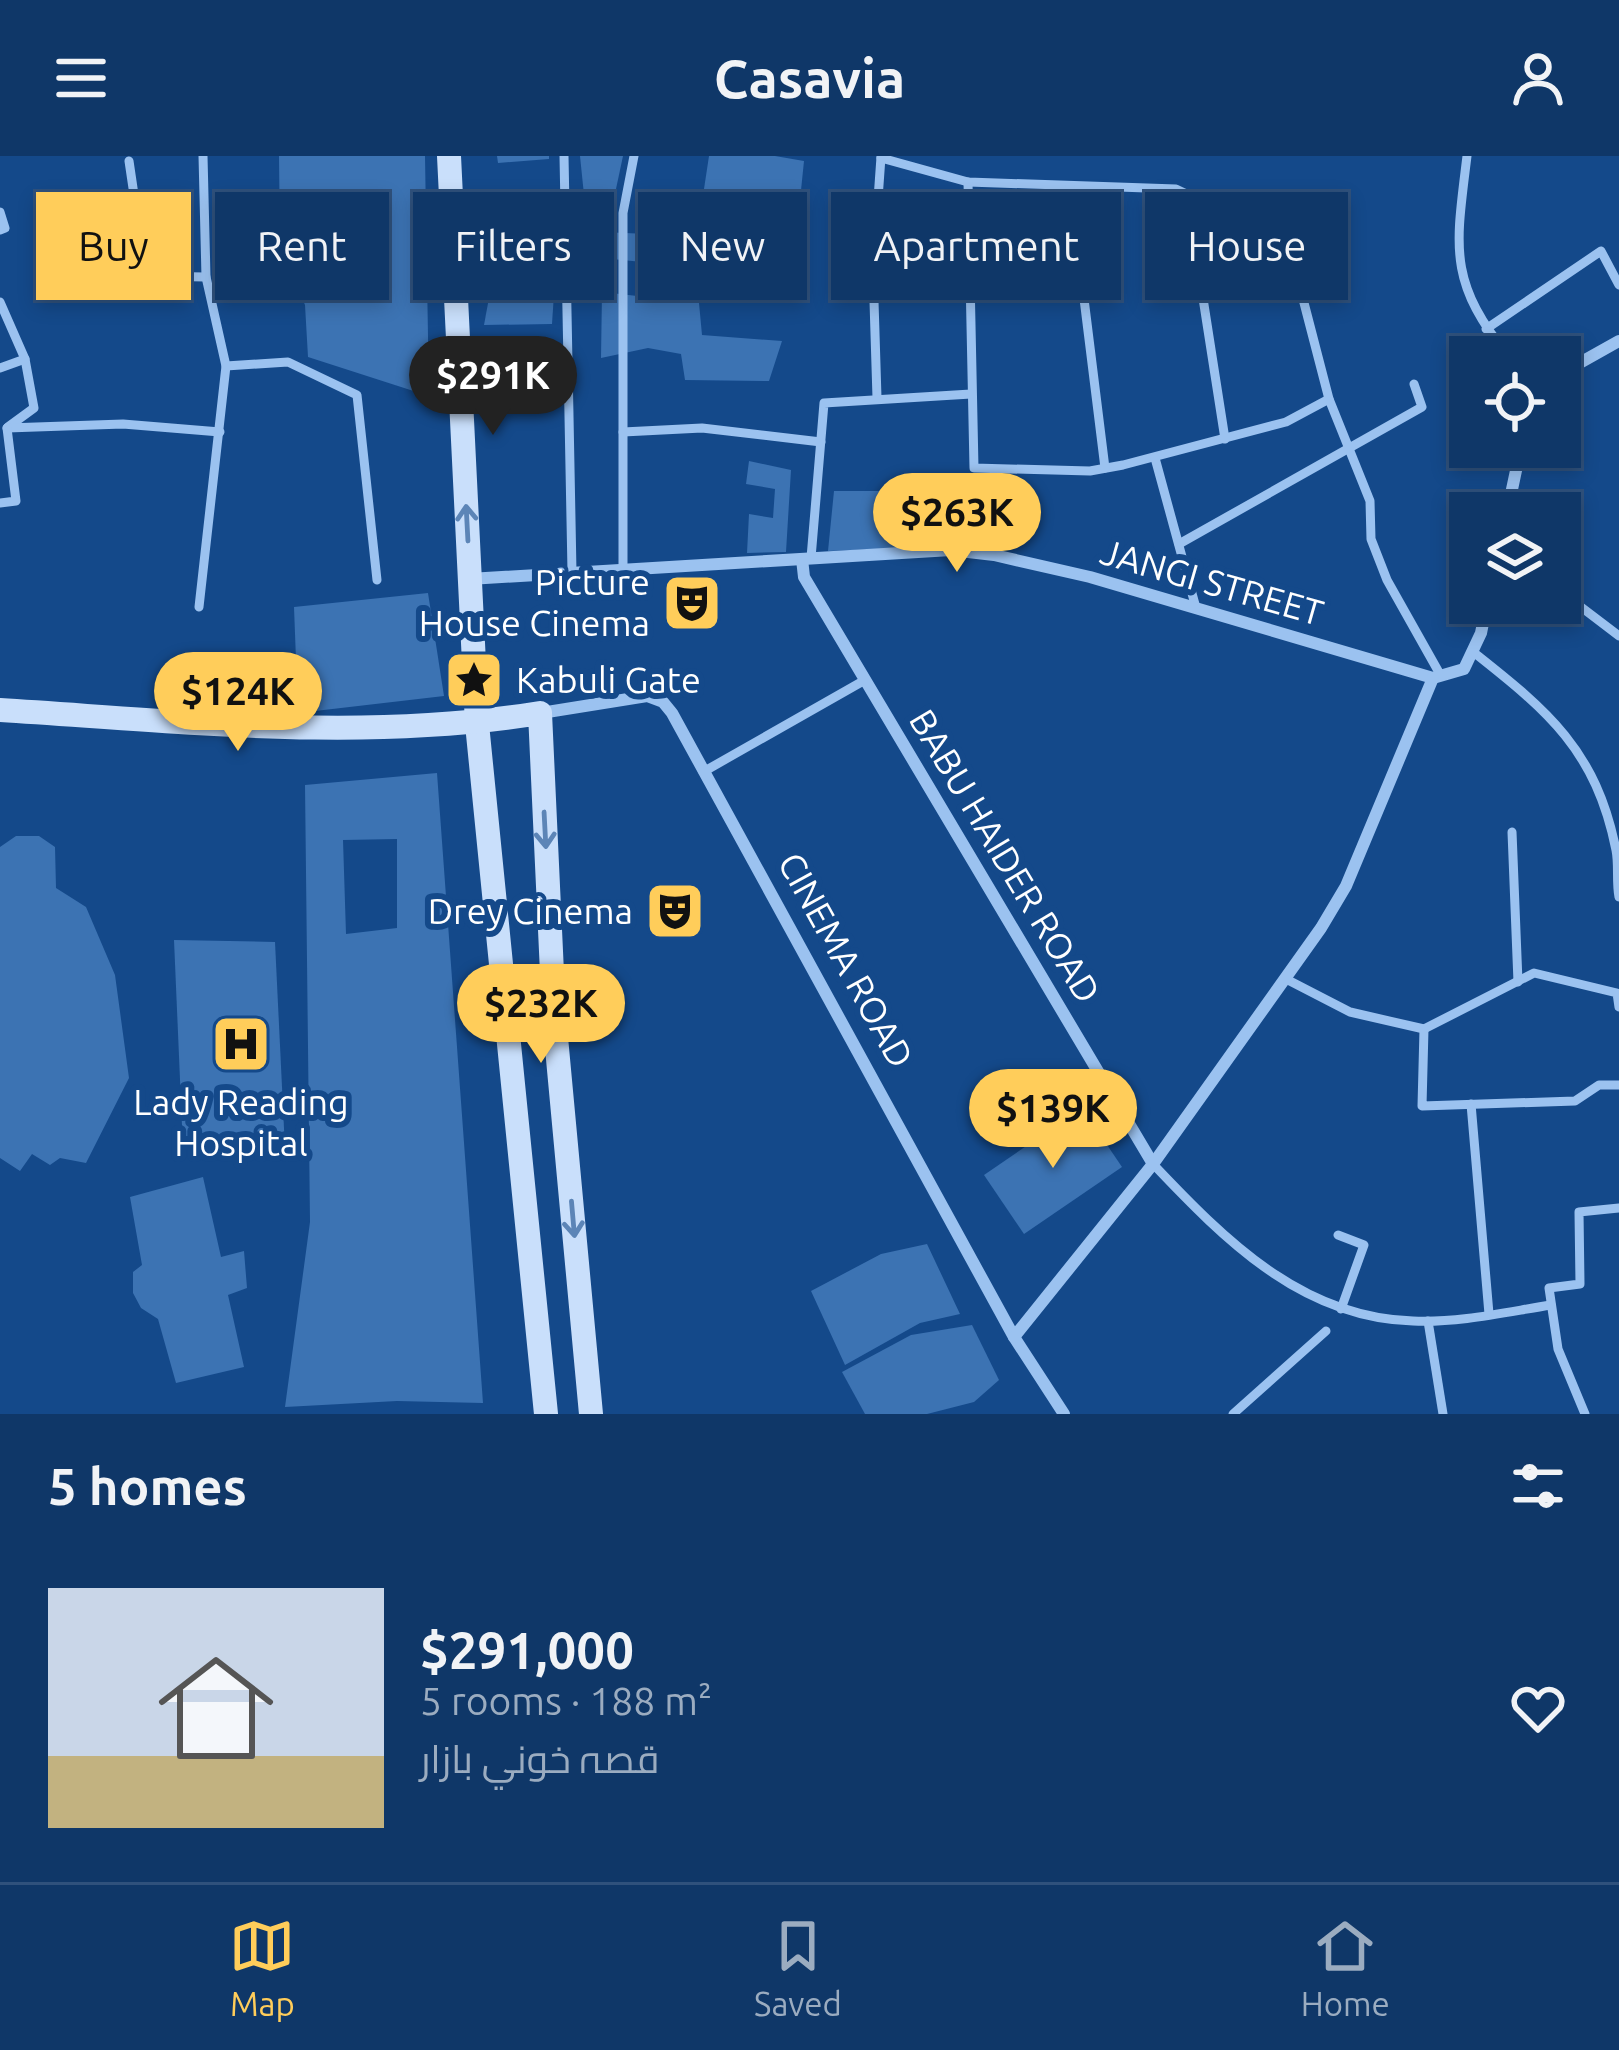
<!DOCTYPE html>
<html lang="en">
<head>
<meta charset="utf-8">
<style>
	body { margin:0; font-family:Ubuntu,Cairo,sans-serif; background:#1d4271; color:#f1f3f6; height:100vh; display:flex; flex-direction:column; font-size:45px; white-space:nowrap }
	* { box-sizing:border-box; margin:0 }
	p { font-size:39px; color:#9bacc0 }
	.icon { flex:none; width:66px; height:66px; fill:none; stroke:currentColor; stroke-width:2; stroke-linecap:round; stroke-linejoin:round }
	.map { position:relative; height:1258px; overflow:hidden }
	.details { display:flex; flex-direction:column; background:#0f3768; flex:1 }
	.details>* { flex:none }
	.top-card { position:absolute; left:36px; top:36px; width:1548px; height:108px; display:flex; gap:24px }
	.controls { position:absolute; left:1449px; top:180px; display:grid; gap:24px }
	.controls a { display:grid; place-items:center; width:132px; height:132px; border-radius:0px; background:#0f3768; box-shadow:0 6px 18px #0003,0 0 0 3px #2f517c; font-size:60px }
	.price { position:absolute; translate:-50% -102px; padding:0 27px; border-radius:42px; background:#ffcd5a; color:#111; font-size:39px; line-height:78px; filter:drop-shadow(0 3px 6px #0008) }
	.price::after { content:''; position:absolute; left:50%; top:72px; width:36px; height:27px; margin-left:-18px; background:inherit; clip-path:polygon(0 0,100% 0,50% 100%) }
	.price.active { background:#222; color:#fff }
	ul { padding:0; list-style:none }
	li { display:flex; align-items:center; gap:36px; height:300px; padding:0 48px }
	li+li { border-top:3px solid #2f517c }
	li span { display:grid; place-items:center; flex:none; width:336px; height:240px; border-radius:0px; color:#555 }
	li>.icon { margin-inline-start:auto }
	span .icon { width:144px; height:144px; fill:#fffc; stroke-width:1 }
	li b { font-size:51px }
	h2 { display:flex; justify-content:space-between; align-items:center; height:144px; padding:0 48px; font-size:51px }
	.pill { padding:0 42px; border-radius:0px; background:#0f3768; box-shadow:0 6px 18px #0003,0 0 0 3px #2f517c; font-size:42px; line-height:108px }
	.pill.active { background:#ffcd5a; color:#111 }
	header { display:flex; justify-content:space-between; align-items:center; height:156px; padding:0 48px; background:#0f3768; font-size:54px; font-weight:700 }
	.tabs { display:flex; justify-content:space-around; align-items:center; height:168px; border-top:3px solid #2f517c; background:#0f3768; font-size:33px; color:#9bacc0 }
	.tabs a { display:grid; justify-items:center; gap:6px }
	.tabs .active { color:#ffcd5a }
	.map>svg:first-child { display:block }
</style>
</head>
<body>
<header><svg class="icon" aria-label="menu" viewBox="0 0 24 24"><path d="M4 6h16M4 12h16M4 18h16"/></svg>Casavia<svg class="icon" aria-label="person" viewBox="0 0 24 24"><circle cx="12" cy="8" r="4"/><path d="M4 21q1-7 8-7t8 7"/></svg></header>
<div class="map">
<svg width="1619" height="1258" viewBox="0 0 1619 1258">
	<rect width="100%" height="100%" fill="#14498a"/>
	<!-- building -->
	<g fill="#3c73b3" fill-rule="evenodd">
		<path d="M279,0H425L429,240L308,201L305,149L280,88Z"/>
		<path d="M497,0H549V3L498,7Z"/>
		<path d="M580,0H623L613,47L584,39Z"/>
		<path d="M709,0H775L804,5L791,132L692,112Z"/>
		<path d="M602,76L694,80L683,110L602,102Z"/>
		<path d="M493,120L555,122L552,168L484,169Z"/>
		<path d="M602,136L699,147L702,179L782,185L769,225L685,224L681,198L648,192L601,202Z"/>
		<path d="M749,305L791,314L786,396L747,397L749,358L773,362L775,333L746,328Z"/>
		<path d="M834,335H929V391L828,395Z"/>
		<path d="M428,437L444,540L298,557L294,451Z"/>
		<path d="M437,617L483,1247L397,1245L285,1251L310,1066L305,629ZM397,683V772L346,778L343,684Z"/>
		<path d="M16,680H39L55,691L56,732L86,751L115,819L129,922L86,1007L60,1002L50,1009L32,998L20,1015L0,1002V691Z"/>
		<path d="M174,784L275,786L285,993H183Z"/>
		<path d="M1082,952L1122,1011L1024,1078L984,1019Z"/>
		<path d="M203,1021L221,1101L244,1095L247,1132L228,1139L244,1211L176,1227L158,1163L141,1152L133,1137V1116L142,1109L130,1041Z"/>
		<path d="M927,1088L960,1158L920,1167L845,1209L811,1135L881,1098Z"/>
		<path d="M972,1169L999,1224L974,1246L927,1258H865L842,1216L911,1179Z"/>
	</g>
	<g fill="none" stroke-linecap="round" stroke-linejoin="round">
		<!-- lane -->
		<g stroke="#9bc2f0" stroke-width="9">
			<path d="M564,0L572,416"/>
			<path d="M1467,0C1456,91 1447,125 1509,201"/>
			<path d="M881,2L968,26L1176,33L1216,52L1264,85L1296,116L1329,243L1370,345L1371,383L1387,424L1441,520"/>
			<path d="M129,5L146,120L206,121"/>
			<path d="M968,26L974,312L1090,315L1123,309L1286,266L1329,243"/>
			<path d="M1070,30L1105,312"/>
			<path d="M1187,40L1225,283"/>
			<path d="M0,56L5,72L0,74"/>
			<path d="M0,146L25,203L34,252L8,271"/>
			<path d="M1486,173L1601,95L1619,129"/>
			<path d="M226,210L288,206L357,239L377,424"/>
			<path d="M0,212L25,203"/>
			<path d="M877,242L873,113L881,1"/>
			<path d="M7,272L123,268L220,276"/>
			<path d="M623,276L702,272L821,286"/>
			<path d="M1155,302L1196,452"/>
			<path d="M0,347L16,345L7,272"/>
			<path d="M1179,388L1422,251L1414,228"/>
			<path d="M811,402L824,247L971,238"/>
			<path d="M623,414V57L634,0"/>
			<path d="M1560,435L1619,480"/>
			<path d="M199,451L226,210L206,121L203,0"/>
			<path d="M1472,495C1548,555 1596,594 1616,694C1619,709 1616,725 1619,741"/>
			<path d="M703,616L865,524"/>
			<path d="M1512,676L1518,826"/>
			<path d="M1286,823L1350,856L1424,873L1422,950L1575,945L1599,929H1619"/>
			<path d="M1424,873L1534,817L1617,837L1619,851"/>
			<path d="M1471,948L1489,1158"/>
			<path d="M1153,1008C1225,1084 1302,1162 1413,1165C1459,1167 1506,1156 1551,1149"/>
			<path d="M1338,1079L1364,1089L1341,1153"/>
			<path d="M1428,1165L1443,1258"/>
			<path d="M1233,1258L1326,1175"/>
			<path d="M1585,1258L1558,1193L1549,1132L1580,1128L1579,1056L1619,1052"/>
		</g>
		<!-- street -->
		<g stroke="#9bc2f0" stroke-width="12">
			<path d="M1560,218L1619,185"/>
			<path d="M1507,357L1521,291"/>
			<path d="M802,403L804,421L1153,1008"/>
			<path d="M469,423L951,394L994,399L1090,421L1433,522"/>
			<path d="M1433,522L1464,513L1481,477L1487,447"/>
			<path d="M541,557L647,540L663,546L672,557L1014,1181L1064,1258"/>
			<path d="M1014,1181L1153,1008L1321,772L1346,730L1433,522"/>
		</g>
		<!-- secondary -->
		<g stroke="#c9dffb" stroke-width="24">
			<path d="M449,0L477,568L546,1258"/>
			<path d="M0,554C178,565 363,586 540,557L554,860L591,1258"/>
		</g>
	</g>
	<!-- one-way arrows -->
	<defs><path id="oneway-shaft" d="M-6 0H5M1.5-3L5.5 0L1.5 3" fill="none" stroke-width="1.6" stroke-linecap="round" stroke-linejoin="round" transform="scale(3)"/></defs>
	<g stroke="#5c85b7">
		<use href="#oneway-shaft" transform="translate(467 367) rotate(-93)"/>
		<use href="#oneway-shaft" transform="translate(545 674) rotate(87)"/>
		<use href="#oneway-shaft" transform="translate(573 1063) rotate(85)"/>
	</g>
	<!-- icons -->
	<defs>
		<g id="theatre-square" transform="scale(3)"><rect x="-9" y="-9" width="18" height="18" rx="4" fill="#ffcd5a" stroke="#14498a"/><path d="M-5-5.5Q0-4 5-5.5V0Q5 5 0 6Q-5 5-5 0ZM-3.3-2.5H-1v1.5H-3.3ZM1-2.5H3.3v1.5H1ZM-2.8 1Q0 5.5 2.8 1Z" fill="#111"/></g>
		<g id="sight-square" transform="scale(3)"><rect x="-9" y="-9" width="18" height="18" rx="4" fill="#ffcd5a" stroke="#14498a"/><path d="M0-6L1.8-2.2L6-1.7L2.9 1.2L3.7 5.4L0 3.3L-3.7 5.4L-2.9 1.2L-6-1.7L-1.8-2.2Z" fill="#111"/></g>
		<g id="hospital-square" transform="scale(3)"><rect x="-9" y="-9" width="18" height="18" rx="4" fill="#ffcd5a" stroke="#14498a"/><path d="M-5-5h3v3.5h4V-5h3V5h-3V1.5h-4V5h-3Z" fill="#111"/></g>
	</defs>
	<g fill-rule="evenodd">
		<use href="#theatre-square" x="692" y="447"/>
		<use href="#sight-square" x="474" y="524"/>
		<use href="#theatre-square" x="675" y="755"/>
		<use href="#hospital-square" x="241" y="888"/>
	</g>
	<g text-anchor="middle" stroke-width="12" stroke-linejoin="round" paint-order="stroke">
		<!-- poi labels -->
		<g font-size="36" fill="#fff" stroke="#14498a" text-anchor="end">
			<text x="650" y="439">Picture<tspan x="650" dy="41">House Cinema</tspan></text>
			<text x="516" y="537" text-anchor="start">Kabuli Gate</text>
			<text x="633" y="768">Drey Cinema</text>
			<text x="241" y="959" text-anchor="middle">Lady Reading<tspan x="241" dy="41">Hospital</tspan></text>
		</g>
		<!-- street labels -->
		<g font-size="36" fill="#fff" stroke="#14498a">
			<text transform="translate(1212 426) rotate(16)" y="13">JANGI STREET</text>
			<text transform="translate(1005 700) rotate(59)" y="13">BABU HAIDER ROAD</text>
			<text transform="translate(846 804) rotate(61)" y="13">CINEMA ROAD</text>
		</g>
	</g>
</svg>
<div class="controls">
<a><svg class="icon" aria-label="locate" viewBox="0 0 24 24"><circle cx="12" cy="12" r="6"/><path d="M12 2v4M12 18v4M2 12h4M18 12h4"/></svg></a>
<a><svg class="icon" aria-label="layers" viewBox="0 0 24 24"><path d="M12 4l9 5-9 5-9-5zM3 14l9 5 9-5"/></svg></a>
</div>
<b class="price active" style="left:493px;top:282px">$291K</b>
<b class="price" style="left:957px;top:419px">$263K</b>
<b class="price" style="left:238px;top:598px">$124K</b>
<b class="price" style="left:541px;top:910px">$232K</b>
<b class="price" style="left:1053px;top:1015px">$139K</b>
<div class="top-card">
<a class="pill active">Buy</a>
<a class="pill">Rent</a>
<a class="pill">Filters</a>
<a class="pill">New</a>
<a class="pill">Apartment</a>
<a class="pill">House</a>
</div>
</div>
<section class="details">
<h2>5 homes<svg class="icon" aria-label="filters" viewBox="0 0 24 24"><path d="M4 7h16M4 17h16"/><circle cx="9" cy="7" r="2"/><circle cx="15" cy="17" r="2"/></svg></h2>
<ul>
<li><span style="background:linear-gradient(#c9d6e8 70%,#c2b280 0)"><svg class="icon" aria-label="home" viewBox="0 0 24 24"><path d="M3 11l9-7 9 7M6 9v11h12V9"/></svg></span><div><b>$291,000</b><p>5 rooms · 188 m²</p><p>قصہ خوني بازار</p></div><svg class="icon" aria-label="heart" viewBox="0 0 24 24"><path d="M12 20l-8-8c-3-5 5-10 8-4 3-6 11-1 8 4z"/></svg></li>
</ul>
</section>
<nav class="tabs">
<a class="active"><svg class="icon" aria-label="map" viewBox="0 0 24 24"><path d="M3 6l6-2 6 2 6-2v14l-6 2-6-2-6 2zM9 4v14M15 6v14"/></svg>Map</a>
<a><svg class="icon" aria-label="saved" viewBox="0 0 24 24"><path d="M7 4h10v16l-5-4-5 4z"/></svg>Saved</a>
<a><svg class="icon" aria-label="home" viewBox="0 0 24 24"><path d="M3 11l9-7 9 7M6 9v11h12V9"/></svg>Home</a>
</nav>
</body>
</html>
